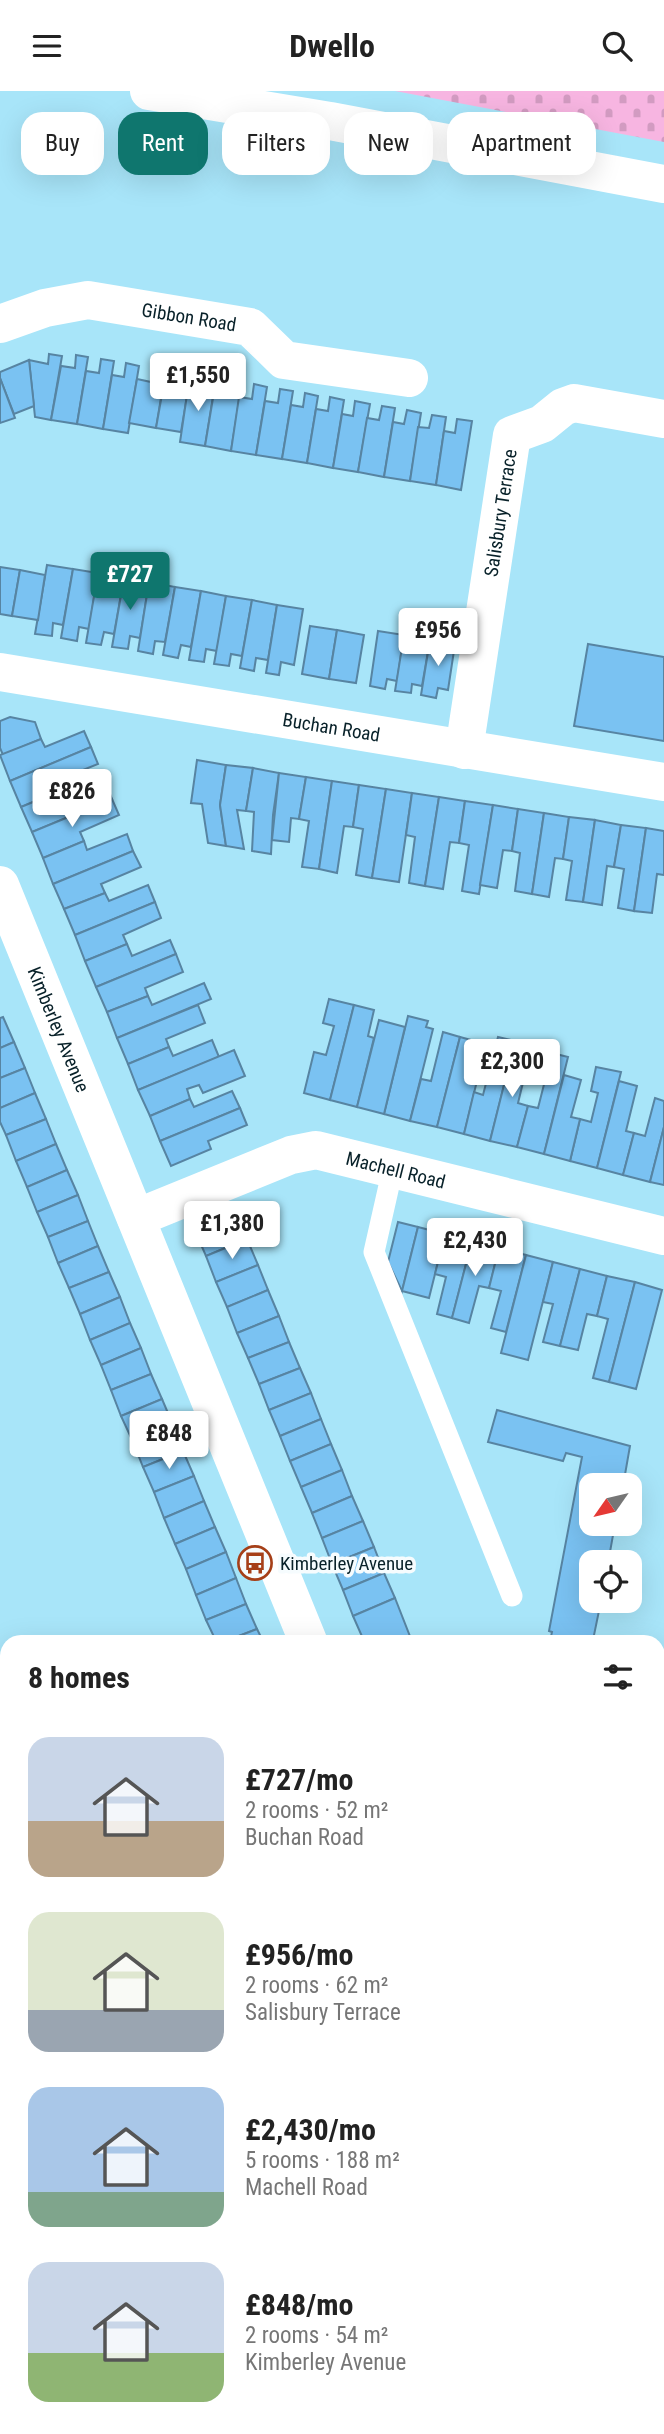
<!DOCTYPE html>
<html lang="en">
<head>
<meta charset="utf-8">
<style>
	body { margin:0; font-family:"Roboto Condensed",sans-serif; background:#f2f2f2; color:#222; height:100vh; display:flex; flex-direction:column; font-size:26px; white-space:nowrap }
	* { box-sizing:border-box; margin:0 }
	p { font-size:23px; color:#767676 }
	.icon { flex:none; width:38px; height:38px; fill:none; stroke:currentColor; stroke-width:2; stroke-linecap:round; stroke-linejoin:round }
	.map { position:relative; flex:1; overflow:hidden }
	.sheet { position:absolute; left:0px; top:1544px; width:665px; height:800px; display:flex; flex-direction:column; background:#fff; border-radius:21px 21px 0 0; box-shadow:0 7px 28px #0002 }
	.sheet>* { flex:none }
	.guide { position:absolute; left:21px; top:21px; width:623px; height:63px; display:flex; gap:14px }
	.needle { width:46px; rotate:236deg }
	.buttons { position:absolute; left:579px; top:1382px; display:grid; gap:14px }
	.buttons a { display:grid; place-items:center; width:63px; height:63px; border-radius:14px; background:#fff; box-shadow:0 7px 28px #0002; font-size:35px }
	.price { position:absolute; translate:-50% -60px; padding:0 16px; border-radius:7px; background:#fff; color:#222; font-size:23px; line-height:46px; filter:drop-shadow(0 2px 4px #0008) }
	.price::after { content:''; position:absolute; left:50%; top:42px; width:21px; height:16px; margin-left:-10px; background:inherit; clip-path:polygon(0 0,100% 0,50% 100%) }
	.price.selected { background:#0f766e; color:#fff }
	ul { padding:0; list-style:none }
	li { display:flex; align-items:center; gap:21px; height:175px; padding:0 28px }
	li span { display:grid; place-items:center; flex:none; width:196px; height:140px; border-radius:21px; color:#555 }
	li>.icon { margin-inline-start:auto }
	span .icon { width:84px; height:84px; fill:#fffc; stroke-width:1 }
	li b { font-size:30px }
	h2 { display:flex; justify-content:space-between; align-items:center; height:84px; padding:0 28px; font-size:30px }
	.pill { padding:0 24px; border-radius:21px; background:#fff; box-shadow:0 7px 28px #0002; font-size:24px; line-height:63px }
	.pill.selected { background:#0f766e; color:#fff }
	header { display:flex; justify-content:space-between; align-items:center; height:91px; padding:0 28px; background:#fff; font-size:32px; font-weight:700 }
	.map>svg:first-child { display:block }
</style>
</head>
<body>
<header><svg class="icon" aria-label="menu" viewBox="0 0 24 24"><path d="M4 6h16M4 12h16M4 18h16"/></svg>Dwello<svg class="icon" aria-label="search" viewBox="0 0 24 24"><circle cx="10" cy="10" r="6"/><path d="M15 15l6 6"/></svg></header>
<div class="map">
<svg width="664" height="2343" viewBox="0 0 664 2343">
	<defs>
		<pattern id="cemetery-stones" width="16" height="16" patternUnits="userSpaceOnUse" patternTransform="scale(1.75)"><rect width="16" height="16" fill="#f7b5e1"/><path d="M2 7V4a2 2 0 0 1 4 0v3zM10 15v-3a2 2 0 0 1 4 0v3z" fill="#d29bc1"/></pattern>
	</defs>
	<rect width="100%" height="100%" fill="#a8e5f9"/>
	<!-- cemetery -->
	<path fill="url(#cemetery-stones)" d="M395,0H664V51Z"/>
	<!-- building -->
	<g fill="#7ac2f2" stroke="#5784a2" stroke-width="2">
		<path d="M49,263L62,265L51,329L35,326L29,269L48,273Z"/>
		<path d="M76,264L88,266L77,333L51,329L61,275L75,277Z"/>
		<path d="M101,268L114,270L103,338L77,333L86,280L99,282Z"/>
		<path d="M29,269L34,315L14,323L0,287V281Z"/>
		<path d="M126,272L139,275L128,342L103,338L112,284L124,286Z"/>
		<path d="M153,281L165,283L156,337L129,332L137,288L151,291Z"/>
		<path d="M177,285L190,287L181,341L156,337L164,292L175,295Z"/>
		<path d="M204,285L216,287L205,355L180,351L188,297L202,299Z"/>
		<path d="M0,287L15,327L0,332Z"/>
		<path d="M228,289L242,291L231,360L205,355L214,301L226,303Z"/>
		<path d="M254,293L267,296L256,364L231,360L239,306L252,308Z"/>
		<path d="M280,298L293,300L282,368L256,364L265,310L278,312Z"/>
		<path d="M305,302L318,305L307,372L282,368L291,314L303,316Z"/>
		<path d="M330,306L344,309L333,377L307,372L316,318L328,320Z"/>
		<path d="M355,310L370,313L358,381L333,377L342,323L353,325Z"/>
		<path d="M382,315L395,317L384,386L358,381L367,327L379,329Z"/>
		<path d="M407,319L421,322L410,390L384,386L393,331L404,333Z"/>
		<path d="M432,324L446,326L436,394L410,390L418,336L429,337Z"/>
		<path d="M457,328L472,330L461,399L436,394L444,340L455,342Z"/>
		<path d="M47,474L73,478L63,534L53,532L52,545L35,543Z"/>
		<path d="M0,476L20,479L12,525L0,523Z"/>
		<path d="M73,478L98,482L89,538L79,536L77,550L61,547Z"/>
		<path d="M20,479L45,484L38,529L12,525Z"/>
		<path d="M98,482L124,487L114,543L104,541L101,554L86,552Z"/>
		<path d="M124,487L149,491L140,547L130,545L128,558L112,556Z"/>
		<path d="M149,491L175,496L165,551L155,550L153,563L138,560Z"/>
		<path d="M175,496L201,500L191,556L181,554L178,567L163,564Z"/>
		<path d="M201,500L226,505L217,560L206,558L204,571L189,569Z"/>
		<path d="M226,505L252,509L242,565L231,563L229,575L214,573Z"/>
		<path d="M252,509L277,514L268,569L256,567L254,580L240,577Z"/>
		<path d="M277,514L303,518L294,574L281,571L279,584L266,582Z"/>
		<path d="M310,535L337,539L329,588L302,583Z"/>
		<path d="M337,539L364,544L356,592L329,588Z"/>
		<path d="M378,540L404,544L397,590L387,588L385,598L370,595Z"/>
		<path d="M404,544L430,549L422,595L412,593L411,602L395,600Z"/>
		<path d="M430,549L455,553L448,599L438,597L436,607L421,604Z"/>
		<path d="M588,553L664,566V650L574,635Z"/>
		<path d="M10,626L35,631L41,648L3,664L0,657V630Z"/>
		<path d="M84,640L91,656L10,690L0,664L41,648L45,656Z"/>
		<path d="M91,656L98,673L58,689L62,699L21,716L10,690Z"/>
		<path d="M197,669L226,674L220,714L226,755L208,752L202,713L191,712Z"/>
		<path d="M226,674L253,677L246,720L237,719L244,758L226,755L220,714Z"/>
		<path d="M253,677L279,682L273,724L271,763L252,760L254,721L246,720Z"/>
		<path d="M279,682L306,686L299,728L291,727L289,751L272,749Z"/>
		<path d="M306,686L332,690L319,778L302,776L309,730L299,728Z"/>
		<path d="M332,690L359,694L353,736L344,735L337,782L319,778Z"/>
		<path d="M106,693L112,708L32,741L21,716L62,699L67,709Z"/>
		<path d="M359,694L386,698L372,787L356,784L363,738L353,736Z"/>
		<path d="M386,698L412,702L399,791L372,787Z"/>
		<path d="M412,702L439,706L425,795L409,792L415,746L406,744Z"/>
		<path d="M439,706L465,710L459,752L450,751L443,798L425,795Z"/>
		<path d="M112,708L119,724L80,741L84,750L43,767L32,741Z"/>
		<path d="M465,710L493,714L479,803L462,800L469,754L459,752Z"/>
		<path d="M493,714L518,718L512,760L503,759L497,797L480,794Z"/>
		<path d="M518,718L544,722L532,803L515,800L520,762L512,760Z"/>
		<path d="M544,722L569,726L563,768L555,767L549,806L532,803Z"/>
		<path d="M569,726L595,729L583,811L566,809L572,770L563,768Z"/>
		<path d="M595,729L621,734L614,776L607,775L602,814L583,811Z"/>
		<path d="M621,734L646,737L634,820L618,817L624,778L614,776Z"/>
		<path d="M646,737L664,740V784L657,783L652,822L634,820Z"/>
		<path d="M127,743L133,760L53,793L43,767L84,750L87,759Z"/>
		<path d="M133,760L141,776L101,793L105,802L64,818L53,793Z"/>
		<path d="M148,794L155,811L75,844L64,818L105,802L109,810Z"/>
		<path d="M155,811L161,827L123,844L127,853L85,870L75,844Z"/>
		<path d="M170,849L176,863L96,896L85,870L127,853L132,865Z"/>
		<path d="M176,863L183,881L145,897L148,905L107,921L96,896Z"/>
		<path d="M204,892L211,908L117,947L107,921L148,905L152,914Z"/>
		<path d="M329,908L354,914L330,1009L304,1002L314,961L326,964L334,935L323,932Z"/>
		<path d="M198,914L205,932L166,948L169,956L128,973L117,947Z"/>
		<path d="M354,914L374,919L368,945L374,947L357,1016L330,1009Z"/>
		<path d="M408,925L428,930L426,936L433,938L410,1030L384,1023Z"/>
		<path d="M3,926L14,951L0,957V927Z"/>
		<path d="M379,929L405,936L384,1023L357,1016Z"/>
		<path d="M443,941L460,946L437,1036L410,1030L421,988L431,990Z"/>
		<path d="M460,946L486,953L464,1043L437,1036Z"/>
		<path d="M498,946L515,950L490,1050L464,1043L474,1001L483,1004Z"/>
		<path d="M212,949L219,966L138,999L128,973L169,956L173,965Z"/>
		<path d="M515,950L532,955L518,1012L528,1015L517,1056L490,1050Z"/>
		<path d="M14,951L25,977L0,987V957Z"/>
		<path d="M234,959L245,985L203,1002L199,994L187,998L190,1008L150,1025L138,999Z"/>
		<path d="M552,962L568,966L544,1063L517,1056L528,1015L538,1017Z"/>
		<path d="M596,976L621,981L597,1077L570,1070L580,1028L591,1031L598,1002L591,1000Z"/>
		<path d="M25,977L35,1002L0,1017V987Z"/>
		<path d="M564,984L581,989L571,1026L580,1028L570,1070L544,1063Z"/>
		<path d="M619,990L637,995L626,1040L634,1042L623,1084L597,1077Z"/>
		<path d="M232,1000L240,1017L160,1050L150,1025L190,1008L194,1016Z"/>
		<path d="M35,1002L46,1028L6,1044L0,1031V1017Z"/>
		<path d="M655,1007L664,1010V1036L650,1091L623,1084L634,1042L645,1045Z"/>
		<path d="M240,1017L247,1034L208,1050L211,1058L171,1075L160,1050Z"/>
		<path d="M46,1028L56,1053L16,1070L6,1044Z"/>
		<path d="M664,1036V1094L650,1091Z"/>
		<path d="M56,1053L67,1079L27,1096L16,1070Z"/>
		<path d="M67,1079L78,1104L37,1121L27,1096Z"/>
		<path d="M78,1104L88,1130L48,1146L37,1121Z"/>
		<path d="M237,1123L247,1148L206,1165L195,1140Z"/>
		<path d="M88,1130L98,1155L58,1172L48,1146Z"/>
		<path d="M398,1131L418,1136L402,1200L388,1171Z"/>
		<path d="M418,1136L445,1143L429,1207L402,1200Z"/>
		<path d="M445,1143L472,1150L452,1227L437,1223L446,1186L435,1183Z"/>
		<path d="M247,1148L258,1174L216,1191L206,1165Z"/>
		<path d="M472,1150L499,1157L489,1197L479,1195L469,1232L452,1227Z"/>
		<path d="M98,1155L109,1181L69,1197L58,1172Z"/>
		<path d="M499,1157L526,1164L506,1241L491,1237L501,1200L489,1197Z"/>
		<path d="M526,1164L553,1171L528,1269L501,1262Z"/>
		<path d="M553,1171L580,1178L560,1255L543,1251L553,1213L543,1211Z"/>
		<path d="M258,1174L268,1199L227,1216L216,1191Z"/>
		<path d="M580,1178L607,1185L597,1225L587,1223L578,1259L560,1255Z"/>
		<path d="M109,1181L120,1206L80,1223L69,1197Z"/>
		<path d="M607,1185L635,1191L609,1291L593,1287L608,1228L597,1225Z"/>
		<path d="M635,1191L662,1199L636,1298L609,1291Z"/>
		<path d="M268,1199L279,1225L237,1242L227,1216Z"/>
		<path d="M120,1206L130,1232L90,1249L80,1223Z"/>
		<path d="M279,1225L289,1251L248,1267L237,1242Z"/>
		<path d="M130,1232L141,1257L101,1274L90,1249Z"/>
		<path d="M289,1251L300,1277L259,1293L248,1267Z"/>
		<path d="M141,1257L151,1283L111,1299L101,1274Z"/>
		<path d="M300,1277L311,1302L269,1319L259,1293Z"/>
		<path d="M151,1283L162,1308L121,1325L111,1299Z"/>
		<path d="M311,1302L321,1328L280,1345L269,1319Z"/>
		<path d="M162,1308L173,1334L133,1351L121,1325Z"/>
		<path d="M497,1319L630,1355L623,1395H592V1433H615L608,1472H592V1510H601L593,1549L590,1548V1550H550L552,1541L549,1540L582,1366L566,1362L563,1370L488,1351Z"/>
		<path d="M321,1328L331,1353L290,1370L280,1345Z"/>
		<path d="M173,1334L183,1360L143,1376L133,1351Z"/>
		<path d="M331,1353L342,1379L301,1396L290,1370Z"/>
		<path d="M183,1360L194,1385L154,1401L143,1376Z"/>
		<path d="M342,1379L352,1405L312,1422L301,1396Z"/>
		<path d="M194,1385L204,1410L164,1427L154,1401Z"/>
		<path d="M352,1405L363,1430L322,1447L312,1422Z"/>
		<path d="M204,1410L215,1436L175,1453L164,1427Z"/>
		<path d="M363,1430L374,1456L332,1473L322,1447Z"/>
		<path d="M215,1436L226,1461L186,1478L175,1453Z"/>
		<path d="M374,1456L384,1482L343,1499L332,1473Z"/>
		<path d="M226,1461L236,1487L196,1504L186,1478Z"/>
		<path d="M384,1482L395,1507L353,1525L343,1499Z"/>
		<path d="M236,1487L246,1513L206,1529L196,1504Z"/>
		<path d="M395,1507L411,1548L405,1550H364L353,1525Z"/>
		<path d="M246,1513L257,1538L226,1550H216L206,1529Z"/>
		<path d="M257,1538L263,1550H226Z"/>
		<path d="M663,1610H664V1639L658,1637Z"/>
		<path d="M664,1765V1861L658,1859V1784Z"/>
		<path d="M661,1964L664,1965V2047L662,2053L658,2052V1973Z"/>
		<path d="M384,2336H448L450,2343H385Z"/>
		<path d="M547,2336H623L583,2343H548Z"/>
		<path d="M623,2336H635L637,2343H583Z"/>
	</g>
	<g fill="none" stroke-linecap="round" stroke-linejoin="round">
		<!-- service -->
		<path stroke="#fff" stroke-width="21" d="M393,1077L374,1161L512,1505"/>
		<!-- minor -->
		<g stroke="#fff" stroke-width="38">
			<path id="s1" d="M0,233L45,217L88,209L250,236L284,269L409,287"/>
			<path id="s2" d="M0,581L664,691"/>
			<path id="s3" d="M464,659L512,344L542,333L563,316L574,312L664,328"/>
			<path id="s4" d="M136,1127L291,1064L316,1059L664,1145"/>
			<path d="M497,2336L498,2343"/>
		</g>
		<!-- tertiary -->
		<g stroke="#fff" stroke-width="38">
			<path d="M149,0L330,30L664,93"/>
			<path id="s5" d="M0,794L308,1550"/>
		</g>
		<!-- primary -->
		<g stroke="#fff" stroke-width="38">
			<path d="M0,1713L7,1715"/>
			<path d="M658,1914L664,1916"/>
		</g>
		<!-- rail casing -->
		<g stroke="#24434d" stroke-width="8">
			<g id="rail">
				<path d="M0,1642L7,1664"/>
				<path d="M0,1782L7,1801"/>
				<path d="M170,2336L172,2343"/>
				<path d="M204,2336L206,2343"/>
			</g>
		</g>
		<!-- rail -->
		<use href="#rail" stroke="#f6fcfe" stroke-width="5" stroke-dasharray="16" stroke-linecap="butt"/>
	</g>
	<!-- icons -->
	<defs>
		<g id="bus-ring" transform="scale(1.75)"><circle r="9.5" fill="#f6fcfe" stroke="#a53f18" stroke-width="1.5"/><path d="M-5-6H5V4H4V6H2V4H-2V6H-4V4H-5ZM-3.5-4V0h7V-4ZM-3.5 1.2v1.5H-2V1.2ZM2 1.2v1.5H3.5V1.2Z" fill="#a53f18"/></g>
	</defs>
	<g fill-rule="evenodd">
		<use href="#bus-ring" x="255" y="1472"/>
	</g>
	<g text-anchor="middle" stroke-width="7" stroke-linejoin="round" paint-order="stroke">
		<!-- street labels -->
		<g font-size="19" fill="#082129" stroke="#f6fcfe">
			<text dy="7" stroke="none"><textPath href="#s1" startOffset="194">Gibbon Road</textPath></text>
			<text dy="7" stroke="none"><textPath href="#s3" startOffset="240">Salisbury Terrace</textPath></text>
			<text dy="7" stroke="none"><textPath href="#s2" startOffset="336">Buchan Road</textPath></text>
			<text dy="7" stroke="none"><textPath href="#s5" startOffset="156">Kimberley Avenue</textPath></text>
			<text dy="7" stroke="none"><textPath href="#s4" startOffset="275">Machell Road</textPath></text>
		</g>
		<!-- poi labels -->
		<g font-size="19" fill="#082129" stroke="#f6fcfe" text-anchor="start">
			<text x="280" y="1479">Kimberley Avenue</text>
		</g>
	</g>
</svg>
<div class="buttons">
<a><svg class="needle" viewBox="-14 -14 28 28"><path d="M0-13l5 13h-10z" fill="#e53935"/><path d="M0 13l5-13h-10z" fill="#767676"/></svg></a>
<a><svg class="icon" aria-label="locate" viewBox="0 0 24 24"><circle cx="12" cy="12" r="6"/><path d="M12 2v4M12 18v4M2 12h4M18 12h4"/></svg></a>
</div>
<b class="price" style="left:198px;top:322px">£1,550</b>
<b class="price selected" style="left:130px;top:521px">£727</b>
<b class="price" style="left:438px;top:577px">£956</b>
<b class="price" style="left:72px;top:738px">£826</b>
<b class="price" style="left:512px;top:1008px">£2,300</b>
<b class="price" style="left:232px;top:1170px">£1,380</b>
<b class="price" style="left:475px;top:1187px">£2,430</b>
<b class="price" style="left:169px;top:1380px">£848</b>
<div class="guide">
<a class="pill">Buy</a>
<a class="pill selected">Rent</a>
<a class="pill">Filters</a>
<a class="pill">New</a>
<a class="pill">Apartment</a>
</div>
<section class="sheet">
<h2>8 homes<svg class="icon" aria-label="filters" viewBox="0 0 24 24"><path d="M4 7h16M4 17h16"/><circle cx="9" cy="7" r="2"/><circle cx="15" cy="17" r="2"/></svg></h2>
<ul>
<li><span style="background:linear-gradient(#c9d6e8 60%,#b9a48a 0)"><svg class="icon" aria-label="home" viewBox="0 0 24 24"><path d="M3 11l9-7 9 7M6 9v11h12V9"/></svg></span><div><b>£727/mo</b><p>2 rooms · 52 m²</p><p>Buchan Road</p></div></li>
<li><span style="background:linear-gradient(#dfe7d0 70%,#9aa5b1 0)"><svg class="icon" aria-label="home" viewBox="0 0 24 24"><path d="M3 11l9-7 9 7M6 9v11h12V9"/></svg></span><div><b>£956/mo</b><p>2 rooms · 62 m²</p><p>Salisbury Terrace</p></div></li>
<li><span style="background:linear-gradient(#a9c7e8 75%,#7fa58c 0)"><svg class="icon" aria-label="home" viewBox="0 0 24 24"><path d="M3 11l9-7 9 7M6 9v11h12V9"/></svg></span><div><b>£2,430/mo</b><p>5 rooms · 188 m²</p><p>Machell Road</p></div></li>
<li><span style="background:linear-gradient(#c9d6e8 65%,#8fb573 0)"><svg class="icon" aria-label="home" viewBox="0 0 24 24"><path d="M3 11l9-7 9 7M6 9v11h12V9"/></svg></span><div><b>£848/mo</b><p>2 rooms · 54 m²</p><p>Kimberley Avenue</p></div></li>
</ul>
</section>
</div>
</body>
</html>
